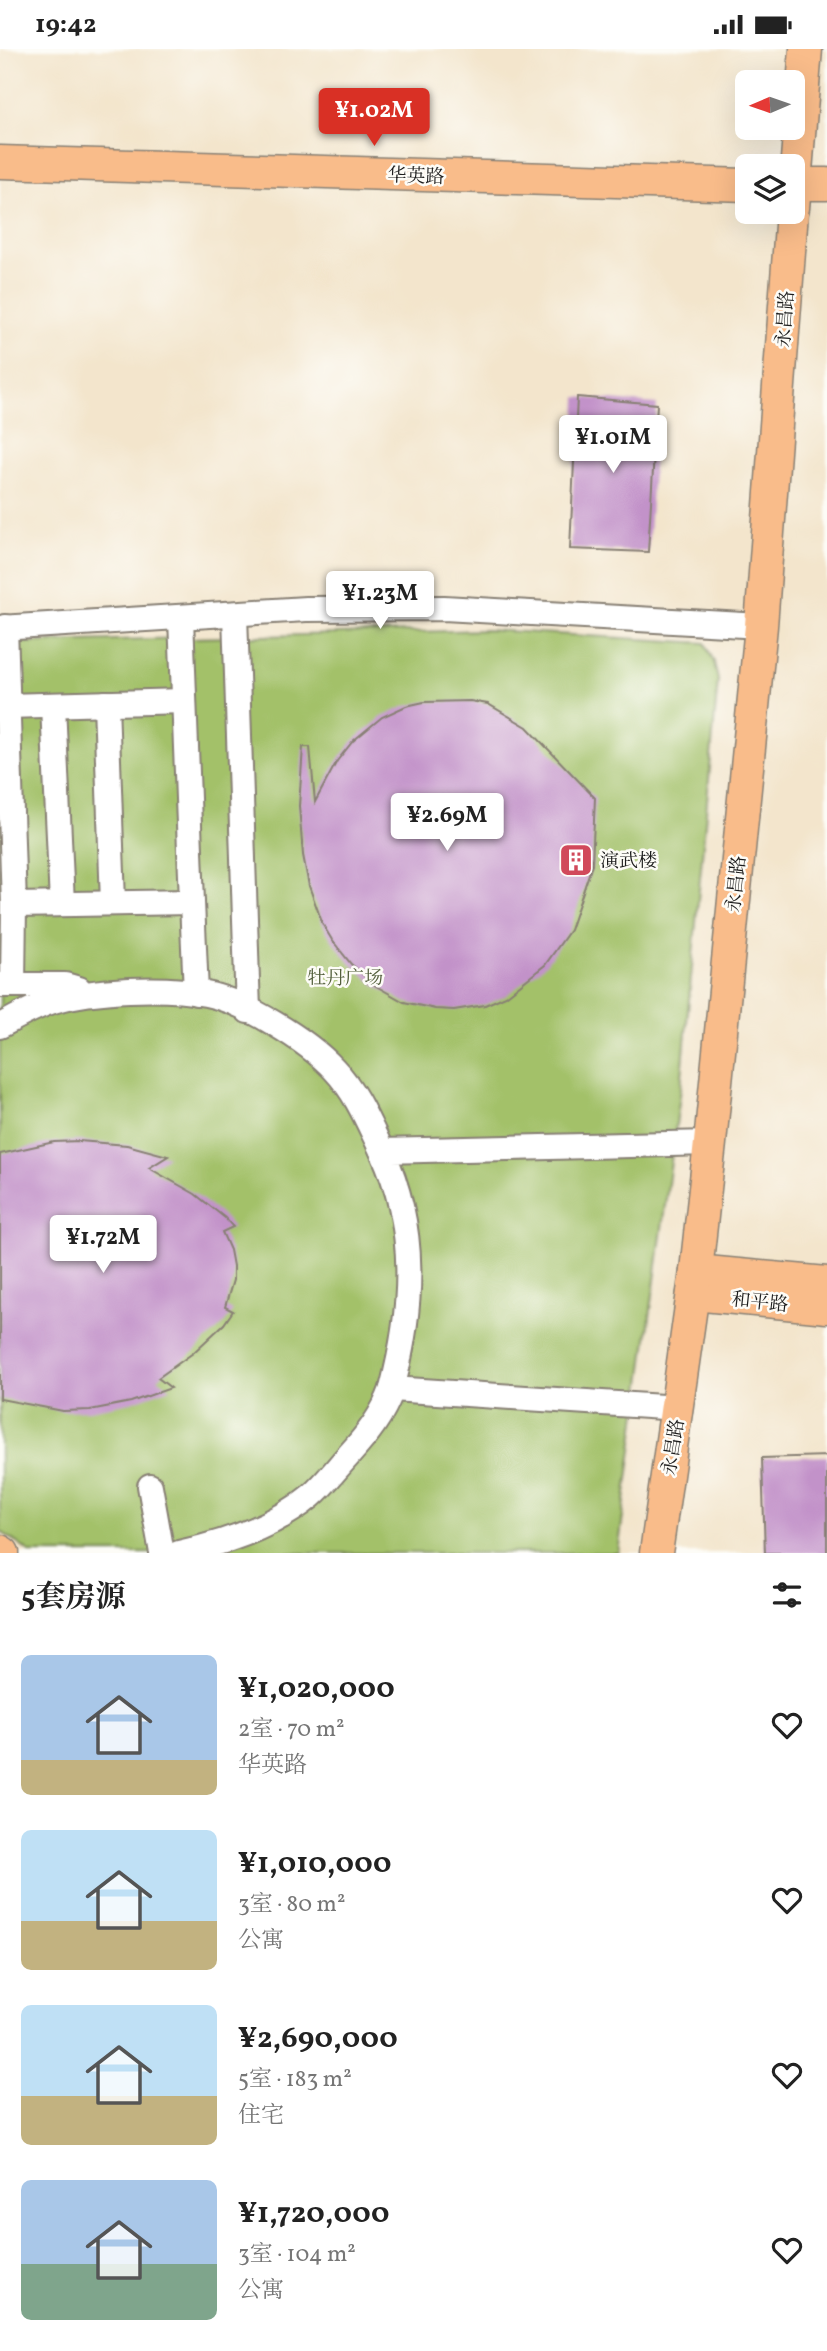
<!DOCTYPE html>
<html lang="zh">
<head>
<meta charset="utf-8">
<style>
	body { margin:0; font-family:Vollkorn,"Noto Serif SC",serif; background:#f2f2f2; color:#222; height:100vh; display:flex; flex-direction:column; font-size:26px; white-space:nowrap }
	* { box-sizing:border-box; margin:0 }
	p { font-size:23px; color:#767676 }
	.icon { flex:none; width:38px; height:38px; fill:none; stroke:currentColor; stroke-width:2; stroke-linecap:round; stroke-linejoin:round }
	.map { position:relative; height:1504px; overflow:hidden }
	.drawer { display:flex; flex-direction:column; background:#fff; flex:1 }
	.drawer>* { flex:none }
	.needle { width:46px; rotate:268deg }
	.fabs { position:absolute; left:735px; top:21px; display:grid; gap:14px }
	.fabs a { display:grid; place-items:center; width:70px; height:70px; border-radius:10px; background:#fff; box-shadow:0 7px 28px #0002; font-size:35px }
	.price { position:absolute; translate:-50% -60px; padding:0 16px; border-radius:7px; background:#fff; color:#222; font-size:23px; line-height:46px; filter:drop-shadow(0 2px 4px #0008) }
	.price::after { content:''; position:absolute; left:50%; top:42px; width:21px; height:16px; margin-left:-10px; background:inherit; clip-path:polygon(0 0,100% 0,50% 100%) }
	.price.current { background:#d93025; color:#fff }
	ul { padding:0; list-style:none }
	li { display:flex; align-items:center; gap:21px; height:175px; padding:0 21px }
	li span { display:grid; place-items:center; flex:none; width:196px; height:140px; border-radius:10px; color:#555 }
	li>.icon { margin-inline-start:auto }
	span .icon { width:84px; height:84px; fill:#fffc; stroke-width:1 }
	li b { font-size:30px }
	h2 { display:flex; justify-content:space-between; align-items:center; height:84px; padding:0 21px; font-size:30px }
	.status { display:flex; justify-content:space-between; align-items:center; height:49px; padding:0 35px; background:#fff; direction:ltr }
	.status svg { height:19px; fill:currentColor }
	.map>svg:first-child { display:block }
</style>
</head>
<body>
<div class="status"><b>19:42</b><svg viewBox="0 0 49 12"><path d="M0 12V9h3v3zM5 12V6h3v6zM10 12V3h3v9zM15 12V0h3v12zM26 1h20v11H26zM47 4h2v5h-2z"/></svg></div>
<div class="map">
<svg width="827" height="1504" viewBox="0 0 827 1504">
	<rect width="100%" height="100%" fill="#fdfcf7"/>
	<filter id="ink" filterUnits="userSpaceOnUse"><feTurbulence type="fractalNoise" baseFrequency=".0143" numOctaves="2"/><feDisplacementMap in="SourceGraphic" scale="14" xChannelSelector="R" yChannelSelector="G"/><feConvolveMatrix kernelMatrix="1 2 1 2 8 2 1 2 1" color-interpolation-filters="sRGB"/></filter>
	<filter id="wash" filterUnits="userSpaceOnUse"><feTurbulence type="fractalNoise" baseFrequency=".00686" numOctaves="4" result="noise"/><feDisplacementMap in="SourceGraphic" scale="28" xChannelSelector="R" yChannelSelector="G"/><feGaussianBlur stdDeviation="1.57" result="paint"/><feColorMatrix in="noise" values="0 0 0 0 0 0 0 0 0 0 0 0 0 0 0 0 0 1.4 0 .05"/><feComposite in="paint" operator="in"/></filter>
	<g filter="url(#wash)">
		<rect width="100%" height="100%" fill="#f3e5cc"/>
		<!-- green -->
		<path fill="#a3c169" stroke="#606e42" stroke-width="2" d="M487,581L705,594L714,613L718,631L681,1039L618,1504H31L0,1482V594Z"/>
		<g id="blocks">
			<!-- building -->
			<g fill="#c292c9">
				<path d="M577,348L657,355L648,503L570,500Z"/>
				<path d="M470,652L488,655L527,678L595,749L592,816L570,881L545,916L506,947L485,956L454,961L435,960L404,953L376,937L351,915L332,891L323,876L309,837L303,806L299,757L303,698H310L315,753L337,712L353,692L382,668L406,657L424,653Z"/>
				<path d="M79,1092L127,1096L168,1107L149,1119L195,1145L225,1169L233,1178L222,1183L230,1201L233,1217V1231L225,1258L233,1262L224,1275L193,1304L158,1329L171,1339L131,1353L90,1361L63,1362L0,1350V1105L54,1093Z"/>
				<path d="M827,1407V1504H765L762,1409Z"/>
			</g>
		</g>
	</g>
	<g filter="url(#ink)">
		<use href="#blocks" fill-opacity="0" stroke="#888074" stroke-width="2"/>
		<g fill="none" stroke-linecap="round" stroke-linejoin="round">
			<!-- minor casing -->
			<g stroke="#888074" stroke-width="28">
				<g id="minor">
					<path d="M235,565L248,962"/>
					<path d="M5,578L14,856L192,853L181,569"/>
					<path d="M0,579L306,560L444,559L761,577"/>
					<path d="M106,654L113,854"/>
					<path d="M53,656L62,855"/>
					<path d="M7,657L184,652"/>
					<path d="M192,853L196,944"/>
					<path d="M0,936H65L79,940"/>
					<path d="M13,936L14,856"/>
					<path d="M0,977C17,968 34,958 53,952C94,940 164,937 206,945C244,952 308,992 334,1020C356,1043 368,1073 382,1102"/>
					<path d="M678,1359L392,1340C413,1259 418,1179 382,1102L710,1094"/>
					<path d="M150,1437L162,1504"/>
					<path d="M179,1504C225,1494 274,1478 311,1447C325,1435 336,1420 348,1407C367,1386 383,1366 392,1340"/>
				</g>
			</g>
			<!-- major casing -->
			<g stroke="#888074" stroke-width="35">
				<g id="major">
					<path d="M0,113L747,136"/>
					<path d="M793,135H827"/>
					<path d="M793,159L806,0"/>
					<path d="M696,1222L827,1234"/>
					<path d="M693,1245L827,1258"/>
					<path d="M0,1502L3,1504"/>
					<path d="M656,1504L696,1222L710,1094L761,577L792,163"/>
				</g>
			</g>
			<!-- minor -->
			<use href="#minor" stroke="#fff" stroke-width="24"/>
			<!-- major -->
			<use href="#major" stroke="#f9bc8a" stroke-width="32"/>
		</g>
	</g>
	<!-- icons -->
	<defs>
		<g id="building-square" transform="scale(1.75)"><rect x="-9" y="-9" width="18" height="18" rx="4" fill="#d1495b" stroke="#fdfcf7"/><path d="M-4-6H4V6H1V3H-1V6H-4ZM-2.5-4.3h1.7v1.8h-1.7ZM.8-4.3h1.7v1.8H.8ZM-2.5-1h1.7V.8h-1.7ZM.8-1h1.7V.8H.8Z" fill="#fff"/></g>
	</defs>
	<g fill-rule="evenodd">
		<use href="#building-square" x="576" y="811"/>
	</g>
	<g text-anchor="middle" stroke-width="5" stroke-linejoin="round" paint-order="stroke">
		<!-- street labels -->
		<g font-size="19" fill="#1c1c1c" stroke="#fdfcf7">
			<text transform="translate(416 126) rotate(2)" y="7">华英路</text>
			<text transform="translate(784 270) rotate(-86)" y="7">永昌路</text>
			<text transform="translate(735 835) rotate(-84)" y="7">永昌路</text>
			<text transform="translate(760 1252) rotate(6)" y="7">和平路</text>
			<text transform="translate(672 1398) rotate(-81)" y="7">永昌路</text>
		</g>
		<!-- poi labels -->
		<g font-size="19" fill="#1c1c1c" stroke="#fdfcf7" text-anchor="start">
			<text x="600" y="818">演武楼</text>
		</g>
		<!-- park labels -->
		<g font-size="19" fill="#525e3b" stroke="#fdfcf7">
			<text x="345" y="935">牡丹广场</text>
		</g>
	</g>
</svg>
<div class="fabs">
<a><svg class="needle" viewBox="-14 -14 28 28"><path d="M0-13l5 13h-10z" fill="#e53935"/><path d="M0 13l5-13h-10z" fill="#767676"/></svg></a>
<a><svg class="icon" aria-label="layers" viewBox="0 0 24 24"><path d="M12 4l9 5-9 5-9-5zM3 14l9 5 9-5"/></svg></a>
</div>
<b class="price current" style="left:374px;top:99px">¥1.02M</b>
<b class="price" style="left:613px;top:426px">¥1.01M</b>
<b class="price" style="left:380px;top:582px">¥1.23M</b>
<b class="price" style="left:447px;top:804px">¥2.69M</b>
<b class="price" style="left:103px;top:1226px">¥1.72M</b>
</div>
<section class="drawer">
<h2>5套房源<svg class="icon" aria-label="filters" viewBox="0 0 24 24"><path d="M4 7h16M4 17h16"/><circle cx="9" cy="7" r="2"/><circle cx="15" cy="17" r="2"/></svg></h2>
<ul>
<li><span style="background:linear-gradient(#a9c7e8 75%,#c2b280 0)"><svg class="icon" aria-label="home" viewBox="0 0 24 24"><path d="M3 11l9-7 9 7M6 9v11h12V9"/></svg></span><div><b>¥1,020,000</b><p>2室 · 70 m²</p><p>华英路</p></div><svg class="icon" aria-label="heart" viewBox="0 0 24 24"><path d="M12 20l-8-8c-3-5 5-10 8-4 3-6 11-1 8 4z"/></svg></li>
<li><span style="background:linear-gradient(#bfe0f5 65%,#c2b280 0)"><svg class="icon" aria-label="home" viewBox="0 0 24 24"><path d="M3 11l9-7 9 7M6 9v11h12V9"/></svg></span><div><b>¥1,010,000</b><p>3室 · 80 m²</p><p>公寓</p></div><svg class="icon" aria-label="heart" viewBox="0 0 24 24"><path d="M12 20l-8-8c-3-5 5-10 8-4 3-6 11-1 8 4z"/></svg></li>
<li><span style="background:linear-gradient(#bfe0f5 65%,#c2b280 0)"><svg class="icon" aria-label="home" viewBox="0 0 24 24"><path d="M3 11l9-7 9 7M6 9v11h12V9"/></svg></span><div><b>¥2,690,000</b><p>5室 · 183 m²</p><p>住宅</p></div><svg class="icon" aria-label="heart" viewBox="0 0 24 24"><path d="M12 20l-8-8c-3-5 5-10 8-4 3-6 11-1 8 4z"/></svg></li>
<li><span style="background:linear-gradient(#a9c7e8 60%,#7fa58c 0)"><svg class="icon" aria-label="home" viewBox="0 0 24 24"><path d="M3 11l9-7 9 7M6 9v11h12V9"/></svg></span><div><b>¥1,720,000</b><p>3室 · 104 m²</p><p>公寓</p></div><svg class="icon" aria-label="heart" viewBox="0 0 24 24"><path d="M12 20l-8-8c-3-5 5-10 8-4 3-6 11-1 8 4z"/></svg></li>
</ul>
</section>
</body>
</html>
